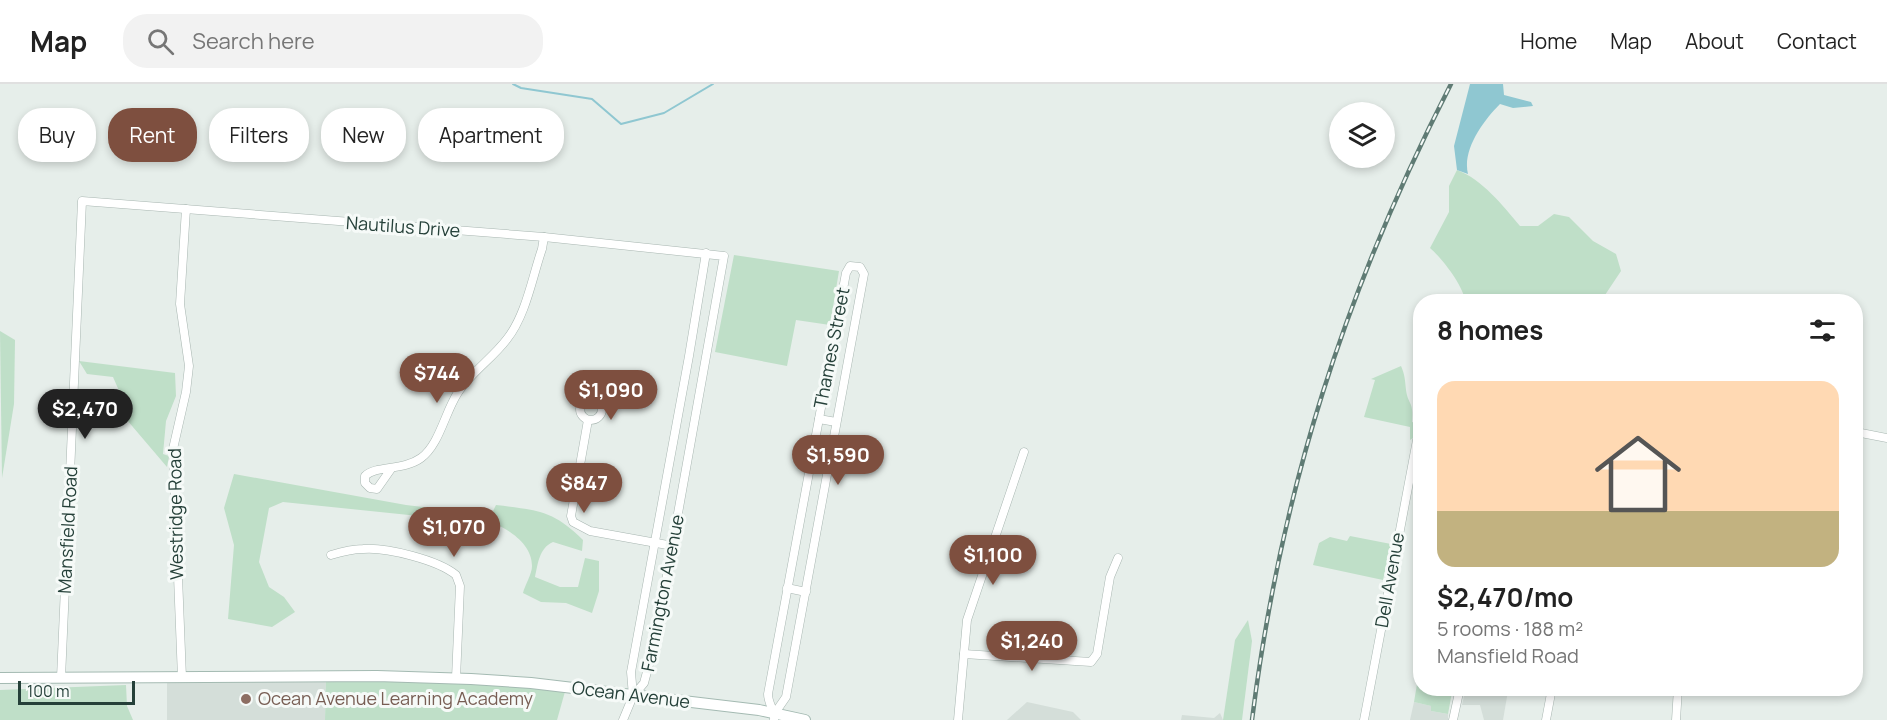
<!DOCTYPE html>
<html lang="en">
<head>
<meta charset="utf-8">
<style>
	body { margin:0; font-family:Manrope,sans-serif; background:#f2f2f2; color:#222; height:100vh; display:flex; flex-direction:column; font-size:22px; white-space:nowrap }
	* { box-sizing:border-box; margin:0 }
	p { font-size:20px; color:#767676 }
	.icon { flex:none; width:33px; height:33px; fill:none; stroke:currentColor; stroke-width:2; stroke-linecap:round; stroke-linejoin:round }
	.map { position:relative; flex:1; overflow:hidden }
	.sheet { position:absolute; left:1413px; top:210px; width:450px; height:402px; display:flex; flex-direction:column; background:#fff; border-radius:24px; box-shadow:0 3px 9px #0003 }
	.sheet>* { flex:none }
	.banner { position:absolute; left:18px; top:24px; width:570px; height:54px; display:flex; gap:12px }
	.fabs { position:absolute; left:1329px; top:18px; display:grid; gap:12px }
	.fabs a { display:grid; place-items:center; width:66px; height:66px; border-radius:50%; background:#fff; box-shadow:0 3px 9px #0003; font-size:30px }
	.scale { position:absolute; left:18px; bottom:15px; width:117px; box-sizing:border-box; padding-left:6px; border:3px solid #254039; border-top:0; font-size:16px; line-height:21px; white-space:nowrap; color:#254039; -webkit-text-stroke:4px #f6faf8; paint-order:stroke }
	.price { position:absolute; translate:-50% -51px; padding:0 14px; border-radius:21px; background:#7e4f3f; color:#fff; font-size:20px; line-height:39px; filter:drop-shadow(0 2px 3px #0008) }
	.price::after { content:''; position:absolute; left:50%; top:36px; width:18px; height:14px; margin-left:-9px; background:inherit; clip-path:polygon(0 0,100% 0,50% 100%) }
	.price.active { background:#222; color:#fff }
	ul { padding:0; list-style:none }
	li { display:grid; align-content:center; gap:12px; height:318px; padding:0 24px }
	li span { display:grid; place-items:center; height:186px; border-radius:18px; color:#555 }
	li>.icon { margin-inline-start:auto }
	span .icon { width:108px; height:108px; fill:#fffc; stroke-width:1 }
	li b { font-size:26px }
	h2 { display:flex; justify-content:space-between; align-items:center; height:72px; padding:0 24px; font-size:26px }
	.pill { padding:0 21px; border-radius:24px; background:#fff; box-shadow:0 3px 9px #0003; font-size:21px; line-height:54px }
	.pill.active { background:#7e4f3f; color:#fff }
	header { display:flex; align-items:center; gap:36px; box-sizing:border-box; height:84px; padding:0 30px; background:#fff; border-bottom:2px solid #e0e0e0 }
	header strong { font-size:28px }
	nav { display:flex; gap:33px; margin-inline-start:auto; font-size:21px }
	.search { width:420px; height:54px; background:#f2f2f2; display:flex; align-items:center; gap:15px; box-sizing:border-box; padding:0 21px; border-radius:24px; color:#767676; font-size:22px }
	.map>svg:first-child { display:block }
</style>
</head>
<body>
<header>
<strong>Map</strong>
<div class="search"><svg class="icon" aria-label="search" viewBox="0 0 24 24"><circle cx="10" cy="10" r="6"/><path d="M15 15l6 6"/></svg>Search here</div>
<nav><a>Home</a><a>Map</a><a>About</a><a>Contact</a></nav>
</header>
<div class="map">
<svg width="1887" height="636" viewBox="0 0 1887 636">
	<rect width="100%" height="100%" fill="#e6eeea"/>
	<!-- built -->
	<g fill="#d4ded9">
		<path d="M326,593L325,636H167V594Z"/>
		<path d="M1472,605H1519L1518,607H1508L1503,636H1484L1480,621H1462L1465,608L1471,610Z"/>
		<path d="M1027,618L1073,628L1081,636H1007Z"/>
		<path d="M1414,618L1431,622V627L1448,630V636H1410Z"/>
		<path d="M1220,629L1223,636H1181L1182,631L1214,634Z"/>
	</g>
	<!-- green -->
	<g fill="#bfdfc8">
		<path d="M1457,86C1482,95 1503,122 1520,142H1538L1554,130L1569,133L1593,157L1616,170L1621,187L1601,217H1465C1464,203 1442,174 1430,164L1449,128V102Z"/>
		<path d="M734,171L839,187L830,241L796,236L787,282L715,268Z"/>
		<path d="M0,247L15,256L14,320L2,394Z"/>
		<path d="M79,277L175,289L176,312L166,337L163,370L169,372L167,383L121,329L124,318L113,293L87,290Z"/>
		<path d="M1401,282C1405,291 1405,296 1406,306C1408,321 1414,317 1412,338L1420,340V349L1410,356V343L1364,333L1375,296L1371,295Z"/>
		<path d="M234,390L406,421L491,431L496,421C537,426 553,426 583,456L582,467L553,458C539,464 538,480 535,493L560,503H578L585,474L599,477V507L592,529L566,519L541,518L523,509C525,501 532,490 532,482C532,461 512,448 496,440L283,418L269,424L259,478L269,503L284,513L295,528L272,543L228,535L234,461L224,424Z"/>
		<path d="M1350,452L1391,460L1383,496L1313,481L1319,459L1330,453L1347,457Z"/>
		<path d="M1248,536L1252,557L1242,636H1223L1235,556Z"/>
		<path d="M326,593L566,604L557,636H325Z"/>
		<path d="M1417,600L1420,601V604L1452,608L1448,630L1431,627V622L1414,618Z"/>
		<path d="M126,601L127,622L133,636H0V606Z"/>
	</g>
	<!-- water -->
	<path fill="#8fc7d1" d="M1470,0H1503L1504,11L1531,18L1533,22L1513,24L1500,20C1483,37 1462,66 1468,90L1457,86L1454,62Z"/>
	<g fill="none" stroke-linecap="round" stroke-linejoin="round">
		<!-- stream -->
		<path stroke="#8fc7d1" stroke-width="2" d="M513,0L521,4L592,15L621,40L664,29L713,0"/>
		<!-- minor casing -->
		<g stroke="#a8b6b1" stroke-width="9">
			<g id="minor">
				<circle cx="591" cy="325" r="11"/>
				<path d="M819,335L836,338"/>
				<path d="M588,336L571,432L573,438L590,447L673,462"/>
				<path d="M1856,348L1887,354"/>
				<path d="M391,385L377,405L370,404L365,399V392C376,381 403,387 421,374C439,361 445,329 457,310C470,289 492,275 507,255C526,231 532,194 542,165L544,153"/>
				<path d="M331,471C341,468 352,465 363,465C386,463 438,476 456,491L460,502L456,594"/>
				<path d="M787,504L806,508"/>
				<path d="M964,570L1091,578L1097,570L1110,493L1118,474"/>
				<path d="M61,594L82,117L544,153L724,172L655,558L644,599L633,612L623,636"/>
				<path d="M182,594L173,365L186,308L189,282L180,220L186,125"/>
				<path d="M633,612L631,588L689,272L706,169"/>
				<path d="M774,636C775,626 768,620 768,610L846,189L850,182L860,183L864,190L786,613L775,629"/>
				<path d="M958,636L967,536L1024,368"/>
				<path d="M1364,636L1417,356H1420"/>
				<path d="M1453,636L1460,604"/>
				<path d="M1546,636L1552,604"/>
				<path d="M1676,636L1678,604"/>
			</g>
		</g>
		<!-- secondary casing -->
		<g stroke="#a4bab2" stroke-width="12">
			<path id="secondary" d="M0,594L377,592L471,595L531,599L759,626L805,636"/>
		</g>
		<!-- minor -->
		<use href="#minor" stroke="#fff" stroke-width="8"/>
		<!-- secondary -->
		<use href="#secondary" stroke="#fff" stroke-width="10"/>
		<!-- rail casing -->
		<g stroke="#5f7b74" stroke-width="4.5">
			<path id="rail" d="M1252,636C1281,405 1345,207 1451,0"/>
		</g>
		<!-- rail -->
		<use href="#rail" stroke="#f6faf8" stroke-width="2" stroke-dasharray="7" stroke-linecap="butt"/>
	</g>
	<!-- markers -->
	<circle fill="#8d6e63" stroke="#f6faf8" stroke-width="2" cx="246" cy="615" r="6"/>
	<g text-anchor="middle" stroke-width="6" stroke-linejoin="round" paint-order="stroke">
		<!-- street labels -->
		<g font-size="18" fill="#254039" stroke="#f6faf8">
			<text transform="translate(403 143) rotate(4)" y="6">Nautilus Drive</text>
			<text transform="translate(832 264) rotate(-79)" y="6">Thames Street</text>
			<text transform="translate(176 430) rotate(-91)" y="6">Westridge Road</text>
			<text transform="translate(68 446) rotate(-87)" y="6">Mansfield Road</text>
			<text transform="translate(1390 496) rotate(-80)" y="6">Dell Avenue</text>
			<text transform="translate(663 509) rotate(-79)" y="6">Farmington Avenue</text>
			<text transform="translate(631 611) rotate(7)" y="6">Ocean Avenue</text>
		</g>
		<!-- education labels -->
		<g font-size="18" fill="#785e54" stroke="#f6faf8" text-anchor="start">
			<text x="258" y="621">Ocean Avenue Learning Academy</text>
		</g>
	</g>
</svg>
<div class="fabs">
<a><svg class="icon" aria-label="layers" viewBox="0 0 24 24"><path d="M12 4l9 5-9 5-9-5zM3 14l9 5 9-5"/></svg></a>
</div>
<div class="scale">100 m</div>
<b class="price" style="left:437px;top:320px">$744</b>
<b class="price" style="left:611px;top:337px">$1,090</b>
<b class="price active" style="left:85px;top:356px">$2,470</b>
<b class="price" style="left:838px;top:402px">$1,590</b>
<b class="price" style="left:584px;top:430px">$847</b>
<b class="price" style="left:454px;top:474px">$1,070</b>
<b class="price" style="left:993px;top:502px">$1,100</b>
<b class="price" style="left:1032px;top:588px">$1,240</b>
<div class="banner">
<a class="pill">Buy</a>
<a class="pill active">Rent</a>
<a class="pill">Filters</a>
<a class="pill">New</a>
<a class="pill">Apartment</a>
</div>
<section class="sheet">
<h2>8 homes<svg class="icon" aria-label="filters" viewBox="0 0 24 24"><path d="M4 7h16M4 17h16"/><circle cx="9" cy="7" r="2"/><circle cx="15" cy="17" r="2"/></svg></h2>
<ul>
<li><span style="background:linear-gradient(#ffd9b3 70%,#c2b280 0)"><svg class="icon" aria-label="home" viewBox="0 0 24 24"><path d="M3 11l9-7 9 7M6 9v11h12V9"/></svg></span><div><b>$2,470/mo</b><p>5 rooms · 188 m²</p><p>Mansfield Road</p></div></li>
</ul>
</section>
</div>
</body>
</html>
